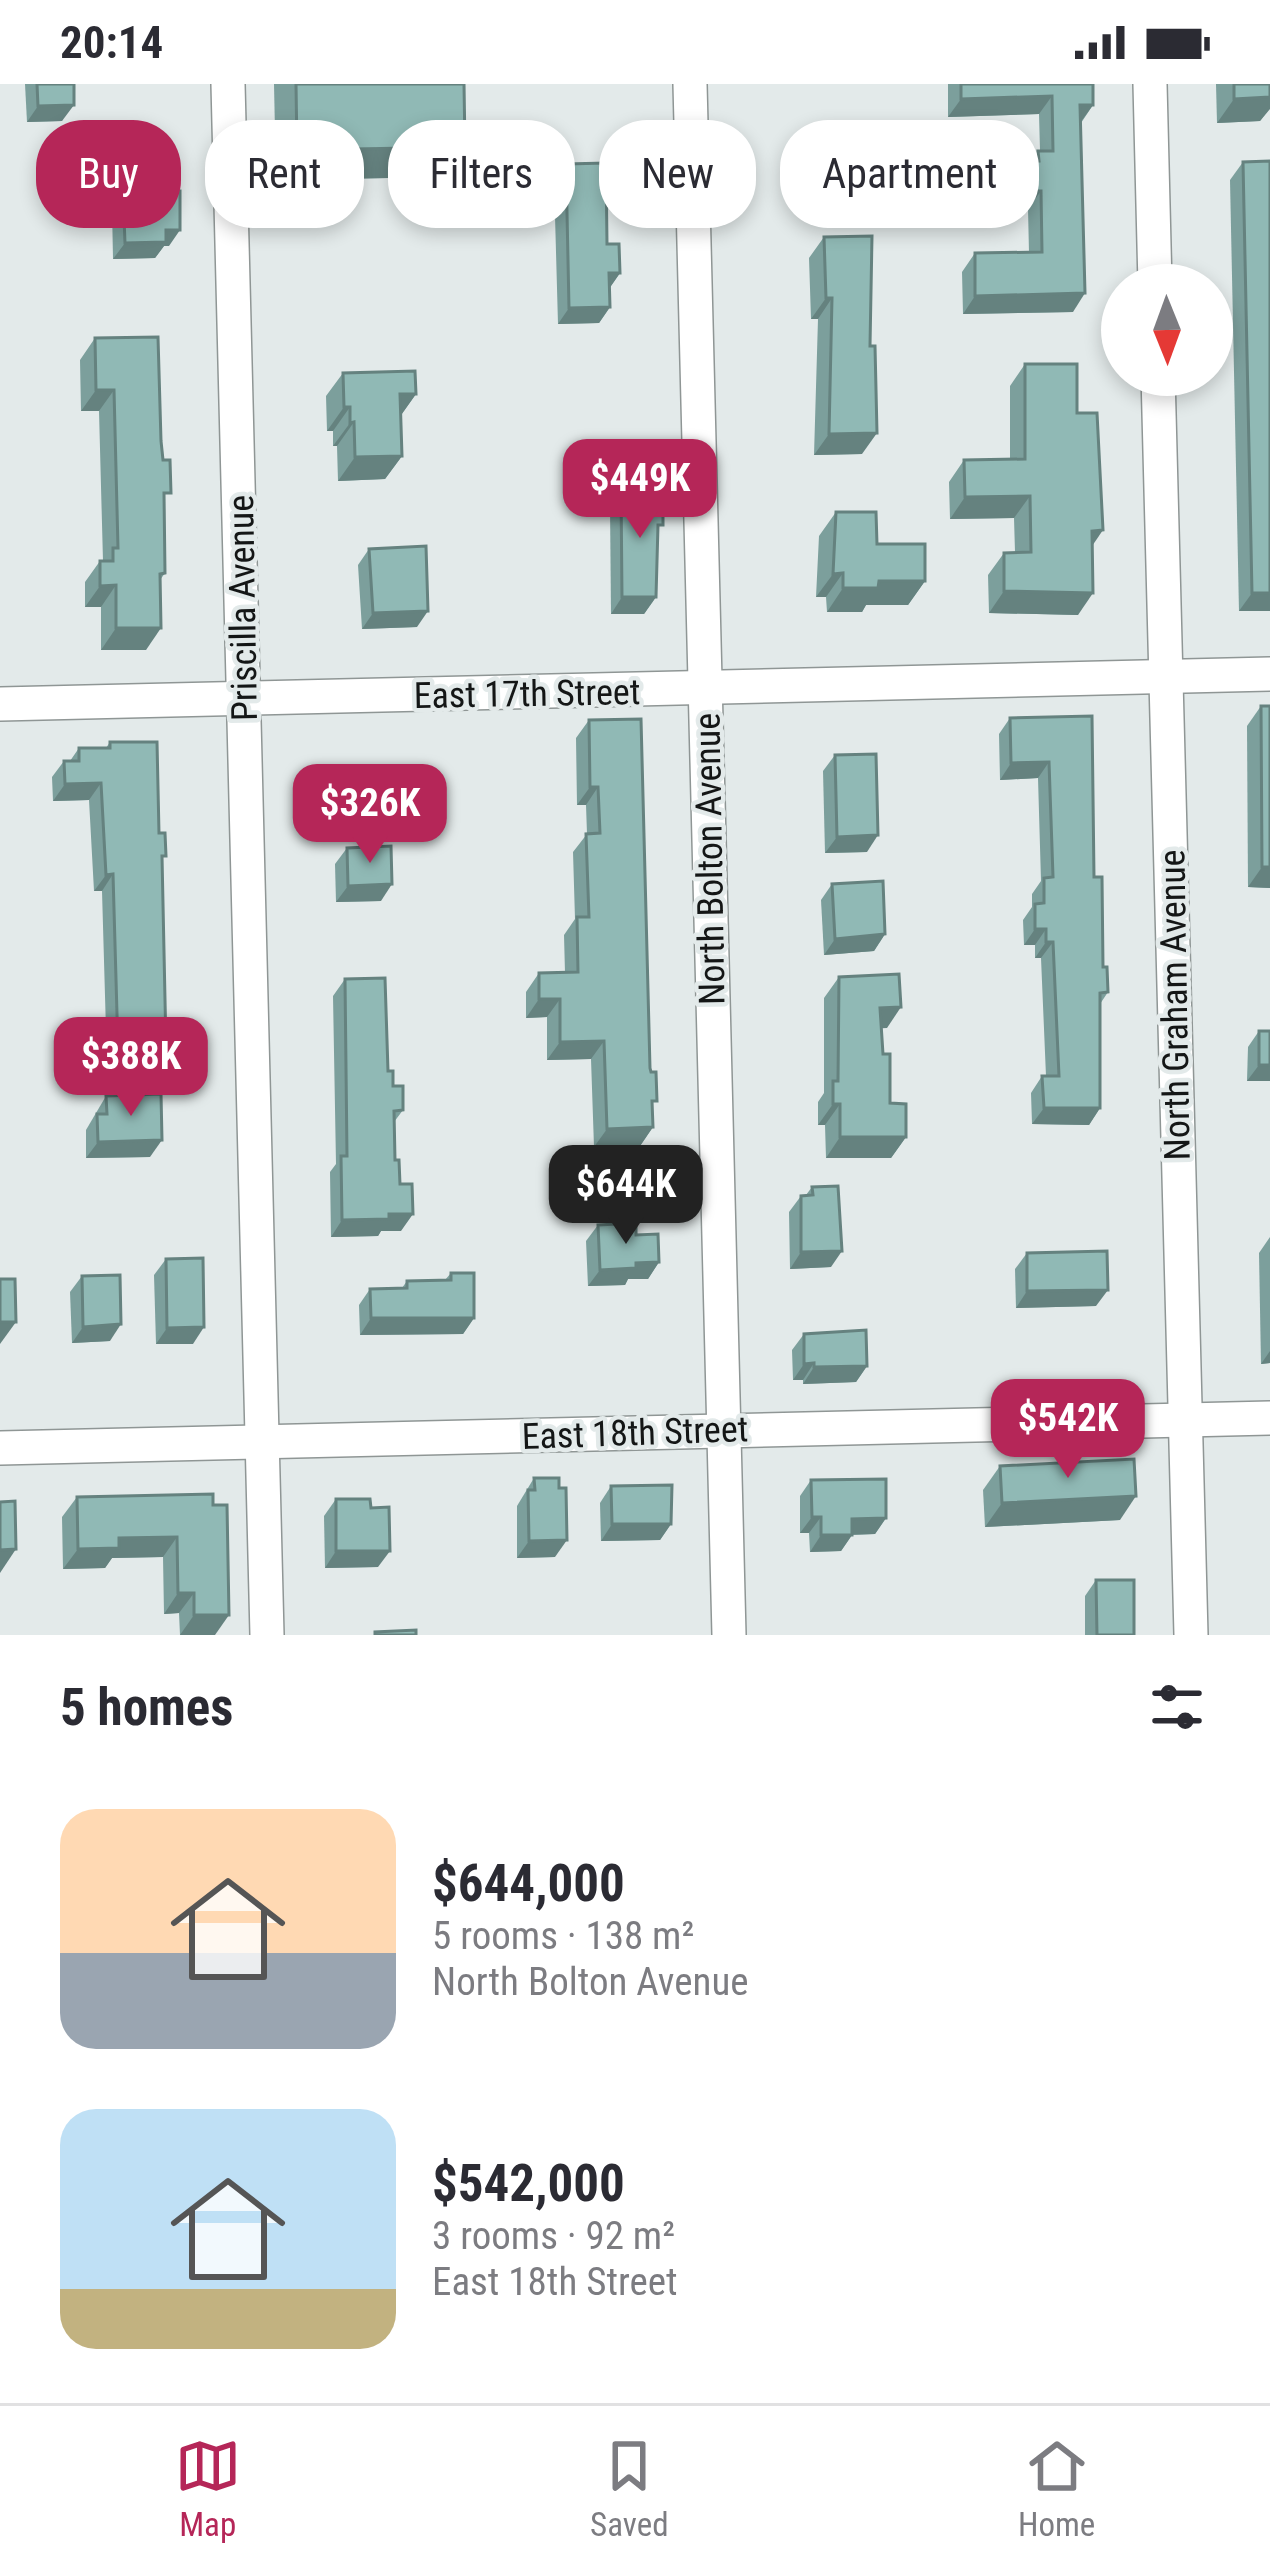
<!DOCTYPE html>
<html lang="en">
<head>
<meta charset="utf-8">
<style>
	body { margin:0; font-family:"Roboto Condensed",sans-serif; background:#f2f2f3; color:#2b2b33; height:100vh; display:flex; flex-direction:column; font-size:45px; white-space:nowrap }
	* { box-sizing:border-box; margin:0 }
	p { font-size:39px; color:#7c7c81 }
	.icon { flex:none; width:66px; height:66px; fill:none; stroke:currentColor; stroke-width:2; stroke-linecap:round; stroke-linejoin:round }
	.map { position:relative; height:1551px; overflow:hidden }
	.panel { display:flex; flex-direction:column; background:#fff; flex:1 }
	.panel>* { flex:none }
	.top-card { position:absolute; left:36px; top:36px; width:1200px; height:108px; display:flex; gap:24px }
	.needle { width:78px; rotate:179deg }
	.controls { position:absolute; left:1101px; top:180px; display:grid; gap:24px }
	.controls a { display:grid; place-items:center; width:132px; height:132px; border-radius:50%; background:#fff; box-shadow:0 6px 18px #0003; font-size:60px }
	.price { position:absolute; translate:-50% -102px; padding:0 27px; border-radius:24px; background:#b52658; color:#fff; font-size:39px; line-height:78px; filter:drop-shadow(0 3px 6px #0008) }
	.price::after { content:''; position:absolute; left:50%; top:72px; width:36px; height:27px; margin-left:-18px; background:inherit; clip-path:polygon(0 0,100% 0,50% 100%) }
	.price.on { background:#222; color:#fff }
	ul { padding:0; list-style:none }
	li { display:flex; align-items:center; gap:36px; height:300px; padding:0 60px }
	li span { display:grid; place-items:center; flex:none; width:336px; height:240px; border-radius:36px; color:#555 }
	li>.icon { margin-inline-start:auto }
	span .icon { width:144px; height:144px; fill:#fffc; stroke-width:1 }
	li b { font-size:51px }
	h2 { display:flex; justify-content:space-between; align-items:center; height:144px; padding:0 60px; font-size:51px }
	.tag { padding:0 42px; border-radius:48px; background:#fff; box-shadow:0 6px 18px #0003; font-size:42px; line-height:108px }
	.tag.on { background:#b52658; color:#fff }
	.status { display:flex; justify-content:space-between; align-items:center; height:84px; padding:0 60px; background:#fff; direction:ltr }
	.status svg { height:33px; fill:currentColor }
	.menu { display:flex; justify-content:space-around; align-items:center; height:168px; border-top:3px solid #e1e1e2; background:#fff; font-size:33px; color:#7c7c81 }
	.menu a { display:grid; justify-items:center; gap:6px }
	.menu .on { color:#b52658 }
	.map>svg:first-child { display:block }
</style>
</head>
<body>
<div class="status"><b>20:14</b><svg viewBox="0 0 49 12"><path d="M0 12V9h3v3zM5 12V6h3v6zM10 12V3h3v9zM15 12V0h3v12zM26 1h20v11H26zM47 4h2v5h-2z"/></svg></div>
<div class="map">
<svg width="1270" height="1551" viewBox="0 0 1270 1551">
	<rect width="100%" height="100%" fill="#e3eaea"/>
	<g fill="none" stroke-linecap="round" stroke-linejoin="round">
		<!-- minor casing -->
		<g stroke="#8f9695" stroke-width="36">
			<g id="minor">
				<path d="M228,0L267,1551"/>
				<path d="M690,0L729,1551"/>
				<path d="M1150,0L1155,201"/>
				<path d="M1158,291L1191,1551"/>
				<path d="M0,620L1270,590"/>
				<path d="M0,1364L1270,1334"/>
			</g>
		</g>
		<!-- minor -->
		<use href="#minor" stroke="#fff" stroke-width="33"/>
	</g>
	<!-- wall -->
	<g fill="#7c9f9c">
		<path d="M25,0H74L62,37L27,38Z"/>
		<path d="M274,0H464L465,63L445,93L276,96Z"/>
		<path d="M948,0H1093V21L1081,39L1073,228L963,230L962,188L975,169H1029L1028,125L1006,126L1005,96L1018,78H1031L1040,67L1039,30L948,33Z"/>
		<path d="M1216,0H1270L1269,25L1260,37L1217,39Z"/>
		<path d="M1243,78L1270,527H1239L1230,96Z"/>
		<path d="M566,80L607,160L620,189L610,203V223L599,239L558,240L554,96Z"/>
		<path d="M123,108L169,162H164L155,174L113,175L112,124Z"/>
		<path d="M824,153L862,370L814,371L818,235H811L809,174Z"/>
		<path d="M95,254L161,357L165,489L160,496L146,566H101V523H85V498L100,477H103L99,327H81L80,276Z"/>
		<path d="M1025,280L1077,329L1093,461L1078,531L989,529L988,491L1004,469L1015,468L1014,434L950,435L949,398L964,376H1010V302Z"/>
		<path d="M343,289L416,310L401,331L402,372L385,395L338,397L337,362H333V347H327L326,312Z"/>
		<path d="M621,405L658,448L656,513L644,530H611L610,421Z"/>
		<path d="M836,428L925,497L908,521H866L862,528H827L826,513H816L819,452Z"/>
		<path d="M369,465L417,543L362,545L358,481Z"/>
		<path d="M1261,622H1270V804L1248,803L1247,642Z"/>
		<path d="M1092,632L1094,793L1103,883L1108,908L1100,920V1024L1089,1041L1032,1040L1031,1009L1042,992H1046L1041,874H1035V861H1024L1023,836L1032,823V810L1041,797L1038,694L1000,696L999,650L1010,634Z"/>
		<path d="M589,636L650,984L653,1043L640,1062L594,1063L591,975L547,976V933L526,934V908L539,889H565L564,851L575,835L573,768L587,750L586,721H577L576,654Z"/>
		<path d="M110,658L159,749L162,778L154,980L107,981L102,807H94L89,716L53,717L52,693L64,677H70L79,664H106Z"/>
		<path d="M835,671L867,768L825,769L823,687Z"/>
		<path d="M347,764L381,817L336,818L335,780Z"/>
		<path d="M832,800L885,850L874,867L824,871L821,816Z"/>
		<path d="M839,893L887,944H881L890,1019L906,1053L891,1074H826L825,1041H818V1018L824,1009V914Z"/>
		<path d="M345,895L388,987L403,1026L394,1038L395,1076L400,1100L401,1147H381L378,1152L331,1153L330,1088L336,1080L333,912Z"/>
		<path d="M1259,947H1270V997H1247L1248,963Z"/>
		<path d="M106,1012L150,1073L86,1074V1046Z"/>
		<path d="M812,1103L831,1183L790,1185L789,1128L801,1112L806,1111Z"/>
		<path d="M598,1141L636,1151L659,1178L648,1195H628L625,1201L588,1202L586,1157Z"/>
		<path d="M1270,1153V1279L1261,1280L1259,1169Z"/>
		<path d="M1027,1169L1096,1222L1016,1224L1015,1185Z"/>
		<path d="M166,1175L193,1260H156L154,1191Z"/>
		<path d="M451,1189L474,1234L463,1250L360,1251L359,1221L370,1205L402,1204L407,1197L445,1196Z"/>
		<path d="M82,1192L110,1257L72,1259L70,1208Z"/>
		<path d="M804,1250L867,1282L856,1298L803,1300V1296H793L792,1266Z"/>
		<path d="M1000,1382L1120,1436L985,1443L983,1406Z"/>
		<path d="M534,1394L555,1473L517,1474V1422Z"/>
		<path d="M811,1396L886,1434L875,1450L852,1451L841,1467L810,1468L809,1449H800V1412Z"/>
		<path d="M611,1402L671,1440L660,1456L601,1457L600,1419Z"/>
		<path d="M213,1410L215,1551H180L179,1529L164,1530L163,1473L112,1474L105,1484L63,1485L62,1433L77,1413Z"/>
		<path d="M336,1415L378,1483L325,1484L324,1432Z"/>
		<path d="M1096,1496L1134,1551H1085V1512Z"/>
	</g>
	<!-- shaded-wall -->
	<g fill="#65827f">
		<path d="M1270,10V25L1260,37L1217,39L1234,15Z"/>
		<path d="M1052,12L1039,30L948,33L961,15Z"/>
		<path d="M74,21L62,37L27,38L38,22Z"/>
		<path d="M1080,21H1093L1080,39Z"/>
		<path d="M465,63L445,93L276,96L297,66Z"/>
		<path d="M1018,107H1041L1028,125L1006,126Z"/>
		<path d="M166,146H180L169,162H164L155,174L113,175L125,159Z"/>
		<path d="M609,189H620L609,205Z"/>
		<path d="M1085,209L1073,228L963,230L975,212Z"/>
		<path d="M826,214H832L818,235H811Z"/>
		<path d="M610,223L599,239L558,240L569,224Z"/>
		<path d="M96,306H114L99,327H81Z"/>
		<path d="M400,310H416L399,334Z"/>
		<path d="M344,323H350L333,347H327Z"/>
		<path d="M354,338L337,362H333L350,339Z"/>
		<path d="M877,349L862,370L814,371L829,350Z"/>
		<path d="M402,372L385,395L338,397L355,373Z"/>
		<path d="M1030,412L1014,434L950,435L965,413Z"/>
		<path d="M1103,446L1088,468L1092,447Z"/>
		<path d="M843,489L826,513H816L833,490Z"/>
		<path d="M879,497H925L908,521H866L862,528H827L843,504Z"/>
		<path d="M116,501L101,523H85L100,502Z"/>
		<path d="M1004,507L1093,509L1078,531L989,529Z"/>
		<path d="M1252,509H1270V527H1239Z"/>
		<path d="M622,513H656L644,530H611Z"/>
		<path d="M428,527L417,543L362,545L373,529Z"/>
		<path d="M116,544H161L146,566H101Z"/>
		<path d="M1049,678L1038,694L1000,696L1011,679Z"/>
		<path d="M101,699L89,716L53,717L65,700Z"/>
		<path d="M590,703H598L586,721H577Z"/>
		<path d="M878,751L867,768L825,769L837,753Z"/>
		<path d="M1262,783H1270V804L1248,803Z"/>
		<path d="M113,790L102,807H94L106,791Z"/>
		<path d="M392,800L381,817L336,818L348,802Z"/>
		<path d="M1035,845H1046L1035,861H1024Z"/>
		<path d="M885,850L874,867L824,871L835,855Z"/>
		<path d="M1046,858H1053L1041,874H1035Z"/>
		<path d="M539,915H560L547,933L526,934Z"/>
		<path d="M901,923L887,944L866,945L880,924Z"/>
		<path d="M604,957L591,975L547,976L560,958Z"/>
		<path d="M166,963L154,980L107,981L118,965Z"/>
		<path d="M1259,981H1270V997H1247Z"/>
		<path d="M833,1020H840L825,1041H818Z"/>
		<path d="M1044,1024H1100L1089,1041L1032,1040Z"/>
		<path d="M653,1043L640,1062L594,1063L607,1045Z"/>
		<path d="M840,1053H906L891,1074H826Z"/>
		<path d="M162,1056L150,1073L86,1074L98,1058Z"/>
		<path d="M389,1130H413L401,1147H381L378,1152L331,1153L342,1136Z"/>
		<path d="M842,1167L831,1183L790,1185L801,1168Z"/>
		<path d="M659,1178L648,1195H628L625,1201L588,1202L600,1186L636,1179Z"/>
		<path d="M1108,1206L1096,1222L1016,1224L1027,1207Z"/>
		<path d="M371,1234H474L463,1250L360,1251Z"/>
		<path d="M0,1238H16L0,1260Z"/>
		<path d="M121,1240L110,1257L72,1259L83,1243Z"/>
		<path d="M204,1243L193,1260H156L167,1244Z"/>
		<path d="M1270,1267V1279L1261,1280Z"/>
		<path d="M814,1279L803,1296H793L804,1280Z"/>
		<path d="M867,1282L856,1298L803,1300L814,1283Z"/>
		<path d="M1136,1412L1120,1436L985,1443L1002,1419Z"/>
		<path d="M812,1433H821L809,1449H800Z"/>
		<path d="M886,1434L875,1450L840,1451L852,1435Z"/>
		<path d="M612,1440H671L660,1456L601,1457Z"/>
		<path d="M821,1451H852L841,1467L810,1468Z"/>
		<path d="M177,1453L163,1473L112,1474L105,1484L63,1485L78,1465L119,1454Z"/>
		<path d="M567,1456L555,1473L517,1474L529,1457Z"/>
		<path d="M16,1465L0,1489V1466Z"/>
		<path d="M336,1467H390L378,1483L325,1484Z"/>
		<path d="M178,1509H194L179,1529L164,1530Z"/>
		<path d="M194,1531H229L215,1551H180Z"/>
	</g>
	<!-- building -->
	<g fill="#90b9b5" stroke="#65827f" stroke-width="3">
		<path d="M37,0H74V21L38,22Z"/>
		<path d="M296,0H464L465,63L297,66Z"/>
		<path d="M961,0H1093V21H1080L1085,209L975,212V169L1042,168L1041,107H1018V78L1039,77L1038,67H1053L1052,12L961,15Z"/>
		<path d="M1234,0H1270V13L1234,15Z"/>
		<path d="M1270,77V509H1252L1243,78Z"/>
		<path d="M606,79L607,160H619L620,189H609L610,223L569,224L566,80Z"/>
		<path d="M180,107V146H166V158L125,159L123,108Z"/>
		<path d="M872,152L870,262H875L877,349L829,350L832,214H826L824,153Z"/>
		<path d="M158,253L161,357L163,376H170L171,409H164L165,489L160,490L161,544H116V501L100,502V477H113V464H118L114,306H96L95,254Z"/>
		<path d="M1025,280H1077V329H1097L1103,446L1092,447L1093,509L1004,507V469L1031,468L1030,412L965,413L964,376L1025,375Z"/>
		<path d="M415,287L416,310H400L402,372L355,373L354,338L350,339V323H344L343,289Z"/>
		<path d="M621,405H663V441H658L656,513H622Z"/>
		<path d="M836,428H876L877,460H925V497H879L878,504H843V489L833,490Z"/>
		<path d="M426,462L428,527L373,529L369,465Z"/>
		<path d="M1261,622H1270V783H1262Z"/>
		<path d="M1092,632L1094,793H1102L1103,883H1107L1108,908L1100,909V1024H1044L1042,992H1059L1053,858H1046V845H1035V820L1044,819V794L1053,793L1049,678L1011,679L1010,634Z"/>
		<path d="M641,635L650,984L651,988H656L657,1017H652L653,1043L607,1045L604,957L560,958V915H539V889L578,888L577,833H589L586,750L600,749L598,703H590L589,636Z"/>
		<path d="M110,658H157L159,749H165L166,772H162L166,963L118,965L113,790L106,791L101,699L65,700L64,677H79V664H110Z"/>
		<path d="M876,670L878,751L837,753L835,671Z"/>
		<path d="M391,762L392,800L348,802L347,764Z"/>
		<path d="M883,797L885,850L835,855L832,800Z"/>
		<path d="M899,890L901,923L880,924L883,970H890V1019L906,1020V1053H840V1020H833V997H838L839,893Z"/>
		<path d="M385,894L388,987H393V1002H403V1026L394,1027L395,1076H399L400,1100H412L413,1130H389V1135L342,1136L341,1072H347L345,895Z"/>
		<rect x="1259" y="947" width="11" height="34"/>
		<path d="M161,1010L162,1056L98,1058L97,1030H107L106,1012Z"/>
		<path d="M838,1102L842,1167L801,1168V1112L813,1111L812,1103Z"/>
		<path d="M636,1139V1151L658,1150L659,1178L636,1179V1184L600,1186L598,1141Z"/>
		<path d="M1107,1167L1108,1206L1027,1207V1169Z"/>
		<path d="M203,1174L204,1243L167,1244L166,1175Z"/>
		<path d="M451,1189H474V1234H371L370,1205L407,1204V1197L451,1196Z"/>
		<path d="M120,1191L121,1240L83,1243L82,1192Z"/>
		<path d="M0,1195H15L16,1238H0Z"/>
		<path d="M866,1246L867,1282L814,1283V1279L804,1280V1250Z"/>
		<path d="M1134,1375L1136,1412L1002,1419L1000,1382Z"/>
		<path d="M534,1394H559V1404H566L567,1456L529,1457L528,1406H535Z"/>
		<path d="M886,1395V1434L852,1435V1451H821V1433H812L811,1396Z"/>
		<path d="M672,1401L671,1440H612L611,1402Z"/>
		<path d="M213,1410V1421H227L229,1531H194V1509H178L177,1453L119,1454V1464L78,1465L77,1413Z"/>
		<path d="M336,1415H370L371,1424L389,1423L390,1467H336Z"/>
		<path d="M15,1417L16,1465L0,1466V1418Z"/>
		<path d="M1096,1496H1134V1551H1097Z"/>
		<path d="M416,1546V1551H375V1548Z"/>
	</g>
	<g text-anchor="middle" stroke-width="9" stroke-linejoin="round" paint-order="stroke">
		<!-- street labels -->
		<g font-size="36" fill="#141616" stroke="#e3eaea">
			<text transform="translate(242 524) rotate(-91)" y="13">Priscilla Avenue</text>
			<text transform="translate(527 609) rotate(-1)" y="13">East 17th Street</text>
			<text transform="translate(709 775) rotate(-91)" y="13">North Bolton Avenue</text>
			<text transform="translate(1174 921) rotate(-91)" y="13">North Graham Avenue</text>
			<text transform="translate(635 1348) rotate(-2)" y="13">East 18th Street</text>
		</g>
	</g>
</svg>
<div class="controls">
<a><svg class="needle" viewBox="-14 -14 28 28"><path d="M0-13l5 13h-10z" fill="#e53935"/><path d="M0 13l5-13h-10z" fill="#7c7c81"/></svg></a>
</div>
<b class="price" style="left:640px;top:457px">$449K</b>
<b class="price" style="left:370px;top:782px">$326K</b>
<b class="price" style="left:131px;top:1035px">$388K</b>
<b class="price on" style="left:626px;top:1163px">$644K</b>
<b class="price" style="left:1068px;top:1397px">$542K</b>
<div class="top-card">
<a class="tag on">Buy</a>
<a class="tag">Rent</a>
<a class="tag">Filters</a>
<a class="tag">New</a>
<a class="tag">Apartment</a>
</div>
</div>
<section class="panel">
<h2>5 homes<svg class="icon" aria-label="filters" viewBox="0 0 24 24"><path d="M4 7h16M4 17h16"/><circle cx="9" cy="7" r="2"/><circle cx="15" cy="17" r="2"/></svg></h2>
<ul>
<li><span style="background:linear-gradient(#ffd9b3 60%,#9aa5b1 0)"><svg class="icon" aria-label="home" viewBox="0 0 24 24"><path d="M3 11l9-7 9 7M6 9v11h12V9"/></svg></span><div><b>$644,000</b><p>5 rooms · 138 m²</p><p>North Bolton Avenue</p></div></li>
<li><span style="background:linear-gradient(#bfe0f5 75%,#c2b280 0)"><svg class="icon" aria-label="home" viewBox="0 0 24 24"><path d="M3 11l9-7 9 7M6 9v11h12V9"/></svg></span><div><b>$542,000</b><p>3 rooms · 92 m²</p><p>East 18th Street</p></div></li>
</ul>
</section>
<nav class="menu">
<a class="on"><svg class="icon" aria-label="map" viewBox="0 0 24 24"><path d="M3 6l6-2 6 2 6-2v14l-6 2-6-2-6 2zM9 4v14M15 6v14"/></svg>Map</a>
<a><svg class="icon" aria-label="saved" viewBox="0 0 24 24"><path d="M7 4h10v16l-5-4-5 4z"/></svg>Saved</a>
<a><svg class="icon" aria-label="home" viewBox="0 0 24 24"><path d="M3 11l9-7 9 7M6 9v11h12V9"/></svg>Home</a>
</nav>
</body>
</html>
